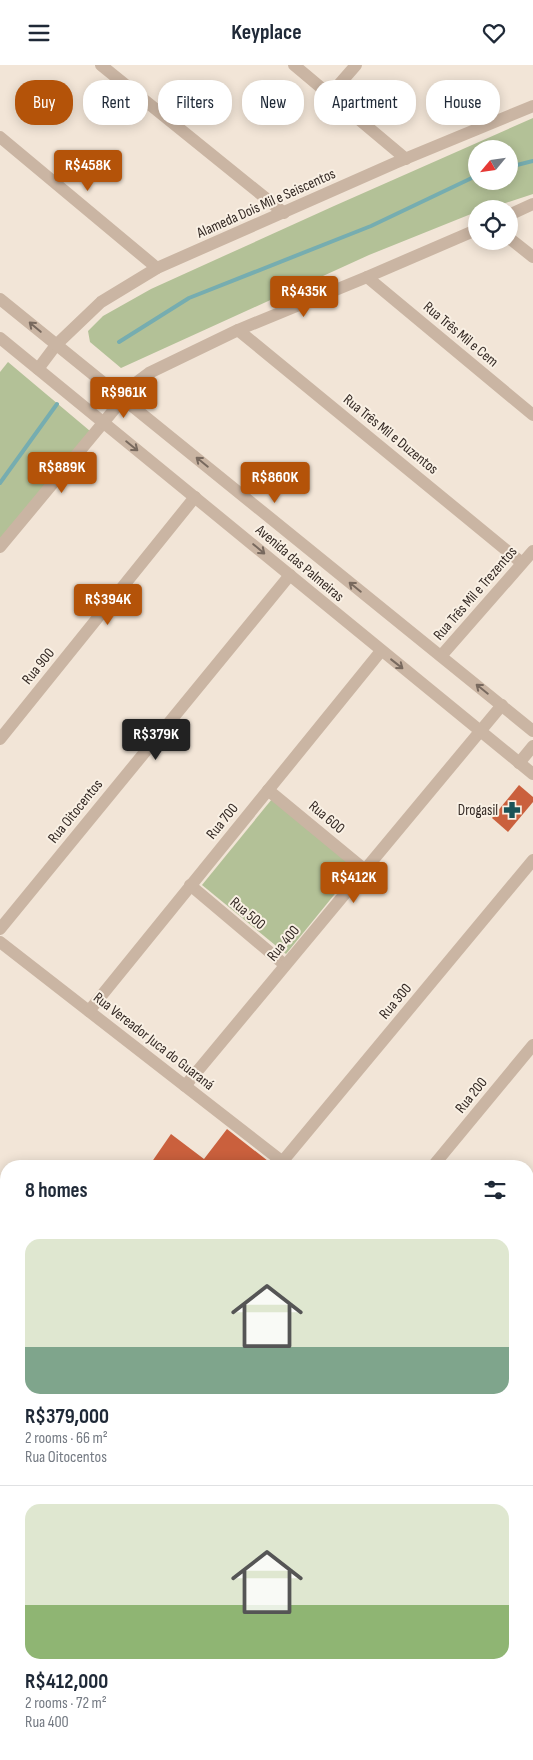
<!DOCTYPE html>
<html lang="en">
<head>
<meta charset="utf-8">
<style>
	body { margin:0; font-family:"Sofia Sans Condensed",sans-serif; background:#f2f2f3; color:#1f2937; height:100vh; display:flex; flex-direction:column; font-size:19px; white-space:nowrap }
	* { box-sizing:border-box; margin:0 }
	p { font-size:16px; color:#747a83 }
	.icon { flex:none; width:28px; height:28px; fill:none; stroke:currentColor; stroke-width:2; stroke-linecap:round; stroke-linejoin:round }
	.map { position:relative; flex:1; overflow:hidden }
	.panel { position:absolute; left:0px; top:1095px; width:534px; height:600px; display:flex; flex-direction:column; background:#fff; border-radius:20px 20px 0 0; box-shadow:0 2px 12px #0003 }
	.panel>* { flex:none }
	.hud { position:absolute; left:15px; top:15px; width:504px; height:45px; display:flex; gap:10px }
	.needle { width:32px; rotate:241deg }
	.fabs { position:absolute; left:468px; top:75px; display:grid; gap:10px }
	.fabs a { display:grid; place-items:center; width:50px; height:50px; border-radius:50%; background:#fff; box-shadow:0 2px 12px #0003; font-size:25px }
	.price { position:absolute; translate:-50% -42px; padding:0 11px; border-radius:5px; background:#b45309; color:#fff; font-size:16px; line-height:32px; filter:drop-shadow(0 1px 2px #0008) }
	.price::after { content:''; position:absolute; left:50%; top:30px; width:15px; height:11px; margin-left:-8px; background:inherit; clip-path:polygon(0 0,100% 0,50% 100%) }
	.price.active { background:#222; color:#fff }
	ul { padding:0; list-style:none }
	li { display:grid; align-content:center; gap:10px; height:265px; padding:0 25px }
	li+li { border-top:1px solid #e0e1e3 }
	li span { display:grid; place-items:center; height:155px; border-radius:15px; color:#555 }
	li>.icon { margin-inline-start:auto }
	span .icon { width:90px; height:90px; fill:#fffc; stroke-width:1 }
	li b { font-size:21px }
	h2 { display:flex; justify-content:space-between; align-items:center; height:60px; padding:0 25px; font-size:21px }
	.chip { padding:0 18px; border-radius:20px; background:#fff; box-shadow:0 2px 12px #0003; font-size:18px; line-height:45px }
	.chip.active { background:#b45309; color:#fff }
	header { display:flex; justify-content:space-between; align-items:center; height:65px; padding:0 25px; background:#fff; font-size:22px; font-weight:700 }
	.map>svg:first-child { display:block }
</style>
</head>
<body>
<header><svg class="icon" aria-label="menu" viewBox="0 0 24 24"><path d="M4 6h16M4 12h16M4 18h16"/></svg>Keyplace<svg class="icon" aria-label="heart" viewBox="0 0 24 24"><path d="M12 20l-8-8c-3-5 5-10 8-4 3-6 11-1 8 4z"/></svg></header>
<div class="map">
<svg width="533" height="1695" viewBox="0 0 533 1695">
	<rect width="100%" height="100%" fill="#f2e5d7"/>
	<!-- green -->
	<g fill="#b3c197" fill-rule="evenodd">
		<path d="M533,53V129L487,144H476V147L369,190L121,303L90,277L88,266L103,251L151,224L334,141ZM476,84H509V116H476Z"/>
		<path d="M8,297L90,366L0,475V307Z"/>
		<path d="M272,734L356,803L286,889L202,820Z"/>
		<path d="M533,1186V1238L528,1246V1193Z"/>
		<path d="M0,1321L6,1326V1601L0,1599Z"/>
		<path d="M0,1627L6,1629V1689H45L44,1695H0Z"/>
	</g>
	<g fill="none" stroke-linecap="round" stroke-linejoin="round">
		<!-- stream -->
		<g stroke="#76adb0" stroke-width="4">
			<path d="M509,102L533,96"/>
			<path d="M119,277L189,233L371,161L476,111"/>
			<path d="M0,418L57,339"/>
		</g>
	</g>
	<!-- building -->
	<g fill="#ca603d">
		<path d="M519,720L533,732V737L508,767L492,753Z"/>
		<path d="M227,1064L268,1096L264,1101H149L171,1069L204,1094Z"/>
	</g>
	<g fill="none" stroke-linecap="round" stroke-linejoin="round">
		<!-- service -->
		<path stroke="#cab5a3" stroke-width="8" d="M287,1695L289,1689"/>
		<!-- minor -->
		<g stroke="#cab5a3" stroke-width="12">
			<path d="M101,0L284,148"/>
			<path d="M294,0L406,94"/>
			<path d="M329,31L356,0"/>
			<path d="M0,72L157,203"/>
			<path d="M509,150L533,139"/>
			<path d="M509,173L533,192"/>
			<path d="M367,212L533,350"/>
			<path d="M238,265L522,498"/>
			<path d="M38,304L56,280L101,237L157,203L395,98L533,41"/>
			<path d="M0,482L137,317L149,308L238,265L367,212L476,165"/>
			<path d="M441,591L533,486"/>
			<path d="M0,674L195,432"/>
			<path d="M519,698L533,681"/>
			<path d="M268,725L365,805"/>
			<path d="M190,820L285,900"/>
			<path d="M0,864L290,510"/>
			<path d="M0,877L288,1101"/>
			<path d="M89,946L381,586"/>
			<path d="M185,1021L502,640"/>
			<path d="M282,1097L533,795"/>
			<path d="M433,1101L533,980"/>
			<path d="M528,1185L533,1178"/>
			<path d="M528,1283L533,1285"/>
			<path d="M528,1447L533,1449"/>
			<path d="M528,1604L533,1606"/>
			<path d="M133,1695L134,1689"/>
			<path d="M229,1695L230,1689"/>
		</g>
		<!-- tertiary -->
		<g stroke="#cab5a3" stroke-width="12">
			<path d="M0,234L533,666"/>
			<path d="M0,273L533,709"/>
			<path d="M528,1264L533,1257"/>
			<path d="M0,1619L6,1621"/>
			<path d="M305,1689L326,1695"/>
		</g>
	</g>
	<!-- one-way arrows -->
	<defs><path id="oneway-shaft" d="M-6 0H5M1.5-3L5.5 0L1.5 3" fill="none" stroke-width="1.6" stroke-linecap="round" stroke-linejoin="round" transform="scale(1.25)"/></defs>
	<g stroke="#78695e">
		<use href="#oneway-shaft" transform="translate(35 262) rotate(-140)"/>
		<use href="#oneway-shaft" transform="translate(132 381) rotate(39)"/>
		<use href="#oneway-shaft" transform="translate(202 397) rotate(-141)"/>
		<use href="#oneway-shaft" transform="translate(259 484) rotate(40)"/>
		<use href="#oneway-shaft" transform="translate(355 522) rotate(-141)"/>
		<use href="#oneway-shaft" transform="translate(397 599) rotate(38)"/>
		<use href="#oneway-shaft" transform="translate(482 624) rotate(-141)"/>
	</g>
	<!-- icons -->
	<defs>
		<g id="pharmacy-bare" transform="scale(1.35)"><path d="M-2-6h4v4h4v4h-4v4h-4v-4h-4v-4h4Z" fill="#1a5357" stroke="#f9f0e4" stroke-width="2.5" paint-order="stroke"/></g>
	</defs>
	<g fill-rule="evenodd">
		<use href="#pharmacy-bare" x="512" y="745"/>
	</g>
	<g text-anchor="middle" stroke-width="4" stroke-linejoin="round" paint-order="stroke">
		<!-- street labels -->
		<g font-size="15" fill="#352a25" stroke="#f9f0e4">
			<text transform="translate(266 138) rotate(-24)" y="5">Alameda Dois Mil e Seiscentos</text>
			<text transform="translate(461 269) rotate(40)" y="5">Rua Três Mil e Cem</text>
			<text transform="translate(391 369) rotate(39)" y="5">Rua Três Mil e Duzentos</text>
			<text transform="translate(300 498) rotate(40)" y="5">Avenida das Palmeiras</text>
			<text transform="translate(475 528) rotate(-49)" y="5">Rua Três Mil e Trezentos</text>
			<text transform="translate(38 601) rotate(-51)" y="5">Rua 900</text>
			<text transform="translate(75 746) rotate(-51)" y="5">Rua Oitocentos</text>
			<text transform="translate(327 752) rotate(40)" y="5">Rua 600</text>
			<text transform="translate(222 756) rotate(-51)" y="5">Rua 700</text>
			<text transform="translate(248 848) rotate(40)" y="5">Rua 500</text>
			<text transform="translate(283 878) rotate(-50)" y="5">Rua 400</text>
			<text transform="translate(395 936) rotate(-50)" y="5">Rua 300</text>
			<text transform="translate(154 976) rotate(38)" y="5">Rua Vereador Juca do Guaraná</text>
			<text transform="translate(471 1030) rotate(-51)" y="5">Rua 200</text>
		</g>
		<!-- poi labels -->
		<g font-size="15" fill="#352a25" stroke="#f9f0e4" text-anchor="end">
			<text x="498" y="750">Drogasil</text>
		</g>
	</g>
</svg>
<div class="fabs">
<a><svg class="needle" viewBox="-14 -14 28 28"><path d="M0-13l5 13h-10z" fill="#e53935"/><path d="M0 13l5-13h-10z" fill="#747a83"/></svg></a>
<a><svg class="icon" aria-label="locate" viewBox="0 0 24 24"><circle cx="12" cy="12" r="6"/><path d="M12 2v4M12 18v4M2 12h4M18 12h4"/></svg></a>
</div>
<b class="price" style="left:88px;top:127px">R$458K</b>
<b class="price" style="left:304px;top:253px">R$435K</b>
<b class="price" style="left:124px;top:354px">R$961K</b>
<b class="price" style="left:62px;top:429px">R$889K</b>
<b class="price" style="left:275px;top:439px">R$860K</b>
<b class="price" style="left:108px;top:561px">R$394K</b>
<b class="price active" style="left:156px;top:696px">R$379K</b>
<b class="price" style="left:354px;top:839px">R$412K</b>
<div class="hud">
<a class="chip active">Buy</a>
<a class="chip">Rent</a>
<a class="chip">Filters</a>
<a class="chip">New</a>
<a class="chip">Apartment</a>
<a class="chip">House</a>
</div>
<section class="panel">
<h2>8 homes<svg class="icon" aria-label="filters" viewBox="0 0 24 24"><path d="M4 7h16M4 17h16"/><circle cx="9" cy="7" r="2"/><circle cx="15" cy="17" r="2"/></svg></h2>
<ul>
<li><span style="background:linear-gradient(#dfe7d0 70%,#7fa58c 0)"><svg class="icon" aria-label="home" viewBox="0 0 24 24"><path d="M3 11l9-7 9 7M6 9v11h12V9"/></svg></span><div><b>R$379,000</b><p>2 rooms · 66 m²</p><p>Rua Oitocentos</p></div></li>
<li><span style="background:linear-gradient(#dfe7d0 65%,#8fb573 0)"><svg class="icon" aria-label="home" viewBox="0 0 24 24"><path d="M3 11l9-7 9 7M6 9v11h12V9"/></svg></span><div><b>R$412,000</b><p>2 rooms · 72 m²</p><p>Rua 400</p></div></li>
</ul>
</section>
</div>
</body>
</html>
